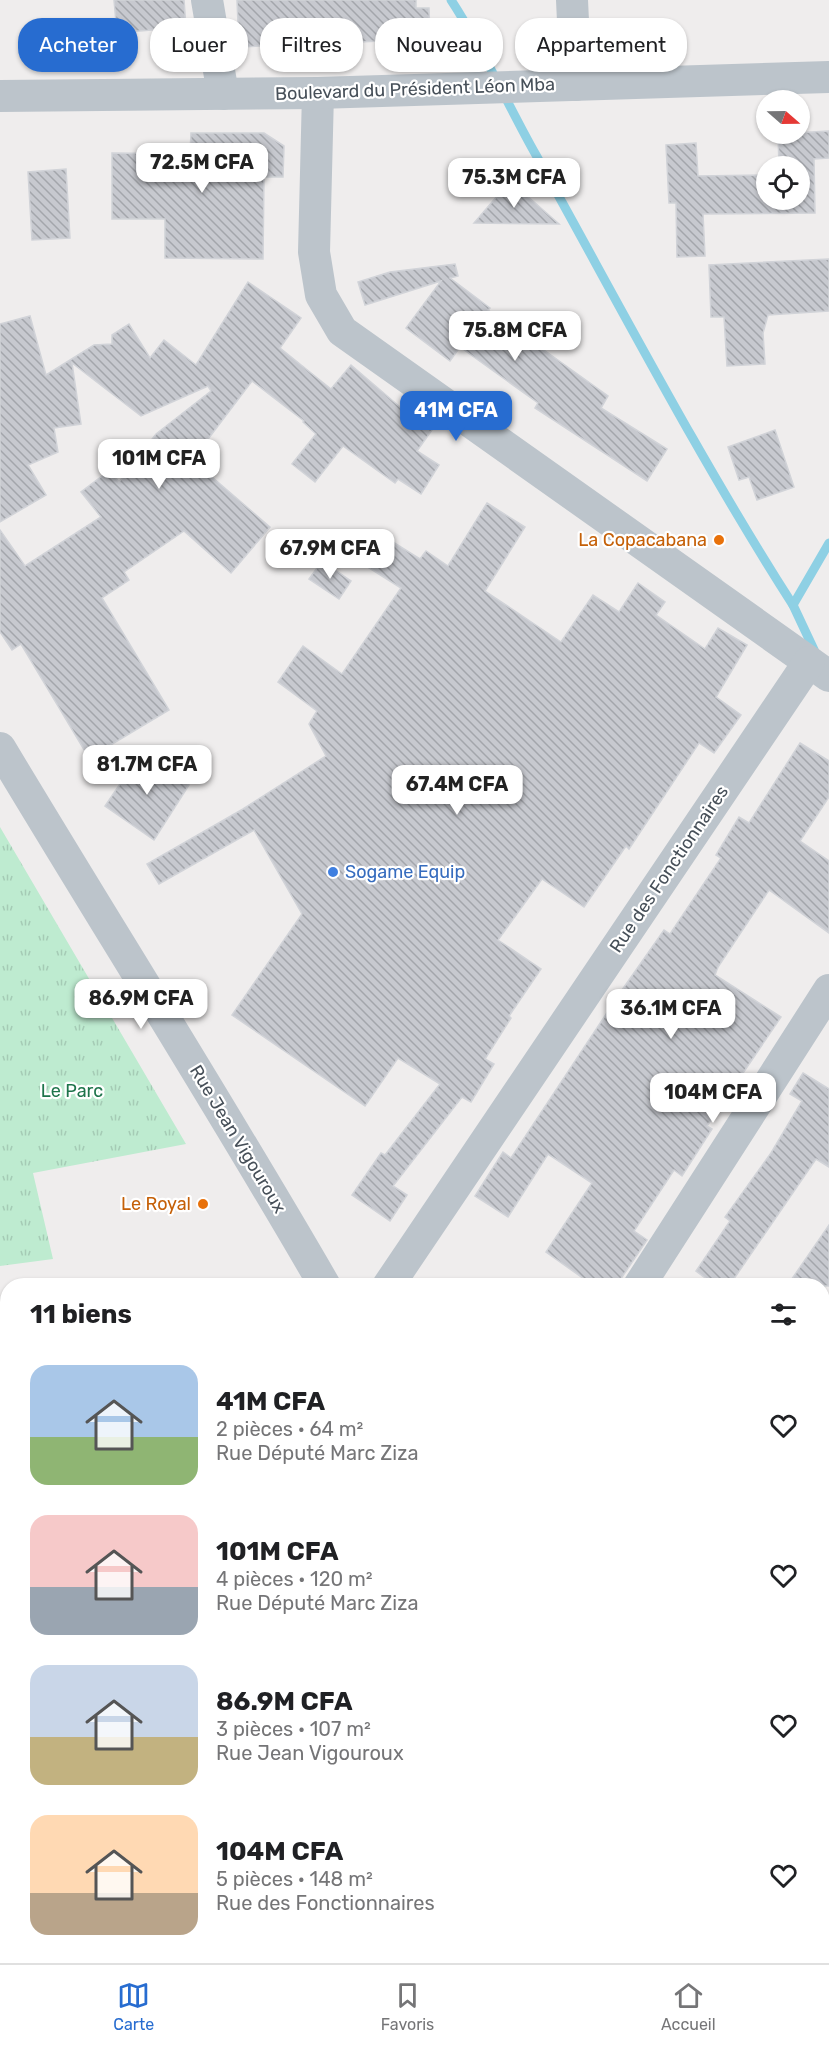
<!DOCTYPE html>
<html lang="fr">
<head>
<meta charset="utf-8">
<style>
	body { margin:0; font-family:Rubik,sans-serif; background:#f2f2f2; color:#202124; height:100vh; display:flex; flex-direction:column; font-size:22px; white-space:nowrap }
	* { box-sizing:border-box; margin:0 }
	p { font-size:20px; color:#757577 }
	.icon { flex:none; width:33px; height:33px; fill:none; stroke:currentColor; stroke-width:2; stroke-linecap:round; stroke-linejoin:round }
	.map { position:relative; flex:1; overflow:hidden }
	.details { position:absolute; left:0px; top:1278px; width:830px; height:686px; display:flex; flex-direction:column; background:#fff; border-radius:24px 24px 0 0; box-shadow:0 2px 4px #0004 }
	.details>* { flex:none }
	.banner { position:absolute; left:18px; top:18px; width:794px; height:54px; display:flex; gap:12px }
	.needle { width:39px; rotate:110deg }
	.tools { position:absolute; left:756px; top:90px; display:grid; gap:12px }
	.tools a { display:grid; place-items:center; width:54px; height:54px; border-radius:50%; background:#fff; box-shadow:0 2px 4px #0004; font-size:30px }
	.price { position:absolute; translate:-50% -51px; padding:0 14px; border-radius:12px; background:#fff; color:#222; font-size:20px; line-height:39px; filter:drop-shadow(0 2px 3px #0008) }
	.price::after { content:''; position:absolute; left:50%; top:36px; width:18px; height:14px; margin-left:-9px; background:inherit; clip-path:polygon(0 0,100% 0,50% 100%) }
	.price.active { background:#276cd0; color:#fff }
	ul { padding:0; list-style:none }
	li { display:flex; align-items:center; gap:18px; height:150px; padding:0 30px }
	li span { display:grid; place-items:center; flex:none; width:168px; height:120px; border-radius:18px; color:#555 }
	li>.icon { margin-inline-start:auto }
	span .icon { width:72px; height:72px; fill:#fffc; stroke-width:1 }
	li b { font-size:26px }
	h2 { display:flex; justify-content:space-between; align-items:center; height:72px; padding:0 30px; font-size:26px }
	.pill { padding:0 21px; border-radius:24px; background:#fff; box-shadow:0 2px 4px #0004; font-size:21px; line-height:54px }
	.pill.active { background:#276cd0; color:#fff }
	.menu { display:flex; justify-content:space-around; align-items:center; height:84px; border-top:2px solid #e0e0e0; background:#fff; font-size:16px; color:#757577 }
	.menu a { display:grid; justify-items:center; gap:3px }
	.menu .active { color:#276cd0 }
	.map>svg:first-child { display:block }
</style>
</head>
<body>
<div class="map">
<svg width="829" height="1963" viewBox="0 0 829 1963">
	<defs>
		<pattern id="grass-tufts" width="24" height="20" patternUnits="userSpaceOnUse" patternTransform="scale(1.5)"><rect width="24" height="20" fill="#beebd0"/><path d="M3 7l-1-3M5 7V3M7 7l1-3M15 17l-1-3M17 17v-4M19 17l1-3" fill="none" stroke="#a5cbb5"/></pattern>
		<pattern id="building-back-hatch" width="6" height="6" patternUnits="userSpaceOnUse" patternTransform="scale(1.5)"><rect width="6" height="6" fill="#c7c9cf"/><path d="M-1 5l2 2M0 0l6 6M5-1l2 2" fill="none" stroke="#a3a6ab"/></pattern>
	</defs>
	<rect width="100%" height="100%" fill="#efeded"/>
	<!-- grass -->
	<path fill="url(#grass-tufts)" d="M0,827L186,1144L33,1173L53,1259L0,1266Z"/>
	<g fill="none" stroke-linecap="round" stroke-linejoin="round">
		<!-- stream -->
		<g stroke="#8ed0e4" stroke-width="9">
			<path d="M451,0C484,50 507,104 536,155C620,306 700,460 793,605"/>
			<path d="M816,654L793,605L829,543"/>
		</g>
		<!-- canal -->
		<g stroke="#8ed0e4" stroke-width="30">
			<path d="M822,1525L829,1524"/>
			<path d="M0,1666L8,1665"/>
		</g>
	</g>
	<!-- building -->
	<g fill="url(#building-back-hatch)" stroke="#d1d3d8" stroke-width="1.5">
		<path d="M114,0H184L186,27L117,33Z"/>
		<path d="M237,0H416V8H429L430,39L239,47Z"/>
		<path d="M829,131V158L814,159L815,213L703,214L705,256L677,257L676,203H669L666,145L696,143L698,176L766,175V200H800V166H779L778,134Z"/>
		<path d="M191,133H264L284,146L283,177H264L263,259L165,258V219H112V153L190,154Z"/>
		<path d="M66,169L70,238L32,240L28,172Z"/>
		<path d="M510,181L559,224L474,223Z"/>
		<path d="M829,259V311L768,315L763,333L765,364L727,366L724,317H711L709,265Z"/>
		<path d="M455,264L458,276L450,278L490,308L488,310L608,396L601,408L667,449L647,481L535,408L538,403L460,347L450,361L406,328L441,281L365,305L358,282L390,272Z"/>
		<path d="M248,282L301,318L280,348L331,389L351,365L400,407L432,430L417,451L439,465L421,494L398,479L395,483L343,446L315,482L292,464L316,434L303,422L304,421L252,381L199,451L212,462L205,471L270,527L231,573L184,531L124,572L129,580L102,598L169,710L89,758L21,644L12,650L0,632V530L25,566L101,517L81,492L110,470L119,482L156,434L211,391L208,386L141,416L72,363L81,424L54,428L58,452L28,465L46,495L0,522V324L30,316L46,375L94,345L112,344V335L129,324L150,358L164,340L196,365Z"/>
		<path d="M775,430L794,487L757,500L749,477L739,480L728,447Z"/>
		<path d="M487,503L525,527L485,591L561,642L593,595L619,612L638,583L665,602L656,615L705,649L718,628L747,645L716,697L741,715L714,753L699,743L629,849L626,846L584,907L542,879L498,940L541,969L509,1016L511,1018L485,1059L494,1064L471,1102L462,1097L393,1186L407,1195L390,1221L352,1195L381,1153L385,1155L440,1084L398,1058L365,1106L232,1015L302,914L254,830L159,884L147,864L243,809L326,756L309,724L317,711L278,682L303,646L342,674L401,588L366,566L385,537L420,559L426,551L448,566Z"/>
		<path d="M322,561L351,581L339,599L309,579Z"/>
		<path d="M800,743L829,761V797L800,841L829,861V933L769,890L718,967L715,975L781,1017L707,1126L712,1129L682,1176L674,1170L634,1231L647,1240L616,1286H594L546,1252L592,1183L548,1154L508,1217L475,1196L503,1152L511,1158L622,990L664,930L670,934L721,858L716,855L739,817L749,823Z"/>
		<path d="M141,753L189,785L154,840L105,806Z"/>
		<path d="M803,1073L829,1089V1167L816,1159L729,1286H716L696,1271L730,1221L725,1217L771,1153L802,1101L790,1094Z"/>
		<path d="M829,1225V1286H787Z"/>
	</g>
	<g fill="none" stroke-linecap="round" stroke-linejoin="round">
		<!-- minor -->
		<g stroke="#bcc4cb" stroke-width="32">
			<path d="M207,0L223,94"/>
			<path d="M572,0L576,85"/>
			<path d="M318,93L314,252L321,295L342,331L829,676"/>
			<path d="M0,96L318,93L829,77"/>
			<path d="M0,748C108,928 220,1104 325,1286"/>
			<path d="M388,1286L809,662"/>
			<path d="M639,1286L829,990"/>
			<path d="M822,1442L829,1441"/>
			<path d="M0,1687L8,1685"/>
			<path d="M822,1787L829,1794"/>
		</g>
	</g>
	<!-- markers -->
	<g fill="#e8710a" stroke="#fff" stroke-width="2">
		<circle cx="719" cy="540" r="6"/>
		<circle cx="203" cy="1204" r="6"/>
	</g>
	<circle fill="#3f7fe0" stroke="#fff" stroke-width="2" cx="333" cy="872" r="6"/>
	<g text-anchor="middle" stroke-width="4.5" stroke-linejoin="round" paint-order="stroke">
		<!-- street labels -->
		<g font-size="18" fill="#475059" stroke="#fff">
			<text transform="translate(415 89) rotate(-2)" y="6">Boulevard du Président Léon Mba</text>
			<text transform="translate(669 869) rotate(-56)" y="6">Rue des Fonctionnaires</text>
			<text transform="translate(238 1139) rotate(59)" y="6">Rue Jean Vigouroux</text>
		</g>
		<!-- food labels -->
		<g font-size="18" fill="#c56008" stroke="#fff" text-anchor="end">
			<text x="707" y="546">La Copacabana</text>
			<text x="191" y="1210">Le Royal</text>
		</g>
		<!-- shop labels -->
		<g font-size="18" fill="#366cbe" stroke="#fff" text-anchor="start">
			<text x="345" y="878">Sogame Equip</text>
		</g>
		<!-- park labels -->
		<g font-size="18" fill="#1e744b" stroke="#fff">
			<text x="72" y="1097">Le Parc</text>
		</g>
	</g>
</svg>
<div class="tools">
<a><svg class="needle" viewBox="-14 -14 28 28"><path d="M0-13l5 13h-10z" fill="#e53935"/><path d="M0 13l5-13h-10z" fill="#757577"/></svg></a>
<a><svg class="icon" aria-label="locate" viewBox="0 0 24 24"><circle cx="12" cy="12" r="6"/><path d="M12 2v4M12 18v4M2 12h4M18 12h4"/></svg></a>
</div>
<b class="price" style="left:202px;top:194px">72.5M CFA</b>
<b class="price" style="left:514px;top:209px">75.3M CFA</b>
<b class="price" style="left:515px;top:362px">75.8M CFA</b>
<b class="price active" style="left:456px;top:442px">41M CFA</b>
<b class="price" style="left:159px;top:490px">101M CFA</b>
<b class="price" style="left:330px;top:580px">67.9M CFA</b>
<b class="price" style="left:147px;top:796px">81.7M CFA</b>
<b class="price" style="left:457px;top:816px">67.4M CFA</b>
<b class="price" style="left:141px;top:1030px">86.9M CFA</b>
<b class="price" style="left:671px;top:1040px">36.1M CFA</b>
<b class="price" style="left:713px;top:1124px">104M CFA</b>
<div class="banner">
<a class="pill active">Acheter</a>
<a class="pill">Louer</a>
<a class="pill">Filtres</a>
<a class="pill">Nouveau</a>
<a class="pill">Appartement</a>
</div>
<section class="details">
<h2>11 biens<svg class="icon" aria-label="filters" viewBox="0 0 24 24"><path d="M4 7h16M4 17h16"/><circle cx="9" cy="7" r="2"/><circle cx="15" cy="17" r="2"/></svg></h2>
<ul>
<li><span style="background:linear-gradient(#a9c7e8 60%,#8fb573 0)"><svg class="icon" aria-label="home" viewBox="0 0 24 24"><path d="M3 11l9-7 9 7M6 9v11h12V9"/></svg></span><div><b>41M CFA</b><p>2 pièces · 64 m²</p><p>Rue Député Marc Ziza</p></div><svg class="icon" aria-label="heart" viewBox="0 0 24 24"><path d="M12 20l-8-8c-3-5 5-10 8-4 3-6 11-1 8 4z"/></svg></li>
<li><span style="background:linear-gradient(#f6c9c9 60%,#9aa5b1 0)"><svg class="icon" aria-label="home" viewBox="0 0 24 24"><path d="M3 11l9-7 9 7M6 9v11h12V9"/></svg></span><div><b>101M CFA</b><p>4 pièces · 120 m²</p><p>Rue Député Marc Ziza</p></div><svg class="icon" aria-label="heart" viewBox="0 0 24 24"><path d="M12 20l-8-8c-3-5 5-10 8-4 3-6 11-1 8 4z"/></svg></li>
<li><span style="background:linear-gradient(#c9d6e8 60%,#c2b280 0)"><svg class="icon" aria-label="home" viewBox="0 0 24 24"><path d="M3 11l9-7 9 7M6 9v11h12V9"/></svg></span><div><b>86.9M CFA</b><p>3 pièces · 107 m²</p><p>Rue Jean Vigouroux</p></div><svg class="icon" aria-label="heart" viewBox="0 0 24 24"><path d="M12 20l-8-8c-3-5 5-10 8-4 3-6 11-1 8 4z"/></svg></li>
<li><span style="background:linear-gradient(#ffd9b3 65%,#b9a48a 0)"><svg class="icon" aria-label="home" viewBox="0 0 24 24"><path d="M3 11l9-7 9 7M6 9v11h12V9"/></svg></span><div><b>104M CFA</b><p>5 pièces · 148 m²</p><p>Rue des Fonctionnaires</p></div><svg class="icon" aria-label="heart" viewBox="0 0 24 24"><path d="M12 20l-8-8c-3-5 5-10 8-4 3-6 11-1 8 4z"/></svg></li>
</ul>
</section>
</div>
<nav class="menu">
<a class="active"><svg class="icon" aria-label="map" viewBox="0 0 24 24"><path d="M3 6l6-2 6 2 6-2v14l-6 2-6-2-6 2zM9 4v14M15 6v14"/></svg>Carte</a>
<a><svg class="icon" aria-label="saved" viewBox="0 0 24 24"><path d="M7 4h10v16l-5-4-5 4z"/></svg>Favoris</a>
<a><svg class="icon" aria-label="home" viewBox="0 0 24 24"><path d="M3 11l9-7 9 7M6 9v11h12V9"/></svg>Accueil</a>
</nav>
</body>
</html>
